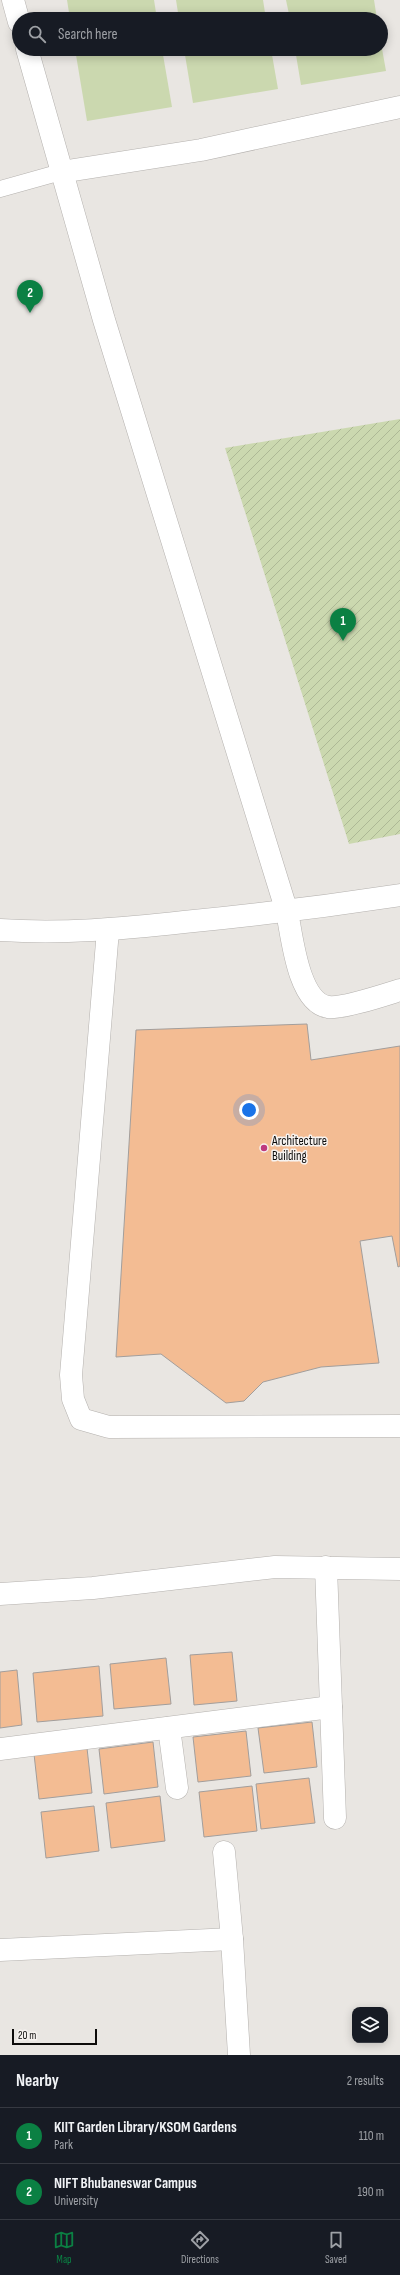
<!DOCTYPE html>
<html lang="en">
<head>
<meta charset="utf-8">
<style>
  :root { --surface:#171b24; --page:#242831; --text:#f1f3f6; --muted:#9ea1a6; --line:#363941; --accent:#0b8043 }
  body { margin:0; font-family:"Sofia Sans Condensed",sans-serif; background:var(--page); color:var(--text) }
  .controls { position:absolute; right:12px; bottom:12px; display:grid; overflow:hidden; border-radius:8px; box-shadow:0 2px 10px #0003 }
  .controls button { width:36px; height:36px; display:grid; place-items:center; padding:0; border:0; border-bottom:1px solid var(--line); background:var(--surface); color:var(--text); font:20px sans-serif }
  .scale { position:absolute; left:12px; bottom:10px; width:85px; box-sizing:border-box; padding-left:4px; border:2px solid #0d0c0b; border-top:0; font-size:11px; line-height:14px; white-space:nowrap; color:#0d0c0b; -webkit-text-stroke:3px #f7f3f0; paint-order:stroke }
  .you { position:absolute; left:249px; top:1110px; width:14px; height:14px; margin:-10px; border:3px solid #fff; border-radius:50%; background:#1a73e8; box-shadow:0 0 0 6px #1a73e833 }
  .badge { display:grid; place-items:center; width:26px; height:26px; border-radius:50%; background:var(--accent); color:#fff; font-size:13px; font-weight:700 }
  .pin { position:absolute; translate:-50% -33px; filter:drop-shadow(0 1px 2px #0008) }
  .pin::after { content:''; position:absolute; top:21px; width:14px; height:12px; background:inherit; clip-path:polygon(0 0,100% 0,50% 100%) }
  .list { margin:0; padding:0; list-style:none }
  h2 { display:flex; justify-content:space-between; align-items:center; height:52px; margin:0; padding:0 16px; font-size:17px }
  h2 small { font-size:13px; font-weight:400; color:var(--muted) }
  .list li { display:grid; grid-template-columns:26px 1fr auto; gap:12px; align-items:center; box-sizing:border-box; height:56px; padding:0 16px; border-top:1px solid var(--line) }
  .list b { display:block; font-size:15px; white-space:nowrap }
  .list p { margin:0; font-size:13px; white-space:nowrap; color:var(--muted) }
  .list em { font-size:13px; font-style:normal; color:var(--muted) }
  .icon { flex:none; width:22px; height:22px; fill:none; stroke:currentColor; stroke-width:2; stroke-linecap:round; stroke-linejoin:round }
  .map { position:relative; flex:none; width:400px; height:2055px; overflow:hidden }
  .search { position:absolute; background:var(--surface); box-shadow:0 2px 10px #0003; left:12px; right:12px; top:12px; height:44px; display:flex; align-items:center; gap:10px; box-sizing:border-box; padding:0 14px; border-radius:22px; color:var(--muted); font-size:15px }
  .sheet { height:164px; background:var(--surface) }
  nav { display:flex; justify-content:space-around; align-items:center; box-sizing:border-box; height:56px; border-top:1px solid var(--line); background:var(--surface); font-size:11px; color:var(--muted) }
  nav a { display:grid; justify-items:center; gap:2px }
  nav .on { color:var(--accent) }
  .map>svg:first-child { display:block }
  .grass { fill:#cbd8af }
  .garden { fill:url(#garden-furrows) }
  .building { fill:#f3bc93; stroke:#a29e9c }
  .lines { fill:none; stroke-linecap:round; stroke-linejoin:round }
  .lane-casing { stroke:#b4b1ae; stroke-width:17 }
  .street-casing { stroke:#b4b1ae; stroke-width:23 }
  .lane { stroke:#fff; stroke-width:16 }
  .street { stroke:#fff; stroke-width:22 }
  .poi-dot { fill:#be397e; stroke:#f7f3f0; stroke-width:1.5 }
  .labels { text-anchor:middle; dominant-baseline:central; stroke-width:3; stroke-linejoin:round; paint-order:stroke }
  .poi-label { font-size:13px; fill:#0d0c0b; stroke:#f7f3f0; text-anchor:start }
</style>
</head>
<body>
<div class="map">
<svg width="400" height="2055" viewBox="0 0 400 2055">
  <defs>
    <pattern id="garden-furrows" width="10" height="10" patternUnits="userSpaceOnUse"><rect width="10" height="10" fill="#cbd8af"/><path d="M-1 1l2-2M0 10L10 0M9 11l2-2" fill="none" stroke="#adb895"/></pattern>
  </defs>
  <rect width="100%" height="100%" fill="#e9e6e2"/>
  <!-- grass -->
  <g class="grass">
    <polygon points="67,0 154,0 157,19 70,19"/>
    <polygon points="176,0 263,0 266,19 179,19"/>
    <polygon points="286,0 374,0 377,19 290,19"/>
    <polygon points="381,43 386,71 301,85 295,49 381,49"/>
    <polygon points="75,49 162,49 172,107 87,121"/>
    <polygon points="184,49 271,49 278,89 193,103"/>
  </g>
  <!-- garden -->
  <polygon class="garden" points="400,419 400,834 349,844 225,448"/>
  <!-- building -->
  <g class="building">
    <polygon points="307,1024 311,1060 400,1046 400,1266 398,1267 392,1236 360,1241 379,1363 321,1367 263,1382 244,1401 226,1403 161,1354 116,1357 136,1030"/>
    <polygon points="232,1652 237,1701 194,1705 190,1655"/>
    <polygon points="166,1658 171,1704 114,1709 110,1664"/>
    <polygon points="99,1666 103,1716 37,1722 33,1673"/>
    <polygon points="17,1670 22,1725 0,1728 0,1672"/>
    <polygon points="312,1722 317,1767 264,1773 258,1728"/>
    <polygon points="246,1731 251,1776 198,1782 193,1737"/>
    <polygon points="153,1742 158,1787 104,1794 99,1749"/>
    <polygon points="87,1748 92,1793 39,1799 34,1754"/>
    <polygon points="309,1778 315,1823 261,1829 256,1784"/>
    <polygon points="252,1786 257,1831 204,1837 199,1792"/>
    <polygon points="160,1796 165,1841 111,1848 106,1803"/>
    <polygon points="94,1806 99,1851 46,1858 41,1812"/>
  </g>
  <g class="lines">
    <!-- lane casing -->
    <g class="lane-casing">
      <polyline id="lane" points="0,189 61,172"/>
    </g>
    <!-- street casing -->
    <g class="street-casing">
      <g id="street">
        <polyline points="13,0 19,22"/>
        <path d="M27,49L104,320L287,912C292,936 298,1002 328,1007C342,1009 384,995 400,990"/>
        <polyline points="61,172 201,150 400,107"/>
        <path d="M0,930C62,934 122,929 184,922C256,915 328,906 400,895"/>
        <polyline points="108,930 71,1375 73,1399 81,1419 109,1427 400,1426"/>
        <polyline points="326,1567 335,1818"/>
        <polyline points="0,1594 93,1588 275,1567 400,1569"/>
        <polyline points="169,1728 177,1788"/>
        <polyline points="0,1749 331,1707"/>
        <polyline points="224,1852 232,1939 239,2055"/>
        <polyline points="0,1950 232,1939"/>
      </g>
    </g>
    <!-- lane -->
    <use href="#lane" class="lane"/>
    <!-- street -->
    <use href="#street" class="street"/>
  </g>
  <!-- markers -->
  <circle class="poi-dot" cx="264" cy="1148" r="4"/>
  <g class="labels">
    <!-- poi labels -->
    <g class="poi-label">
      <text x="272" y="1141">Architecture<tspan x="272" dy="15">Building</tspan></text>
    </g>
  </g>
</svg>
<div class="controls">
<button><svg class="icon" aria-label="layers" viewBox="0 0 24 24"><path d="M12 4l9 5-9 5-9-5zM3 14l9 5 9-5"/></svg></button>
</div>
<div class="scale">20 m</div>
<div class="you"></div>
<div class="pin badge" style="left:343px;top:641px">1</div>
<div class="pin badge" style="left:30px;top:313px">2</div>
<div class="search"><svg class="icon" aria-label="search" viewBox="0 0 24 24"><circle cx="10" cy="10" r="6"/><path d="M15 15l6 6"/></svg>Search here</div>
</div>
<section class="sheet">
<h2>Nearby<small>2 results</small></h2>
<ul class="list">
<li><span class="badge">1</span><div><b>KIIT Garden Library/KSOM Gardens</b><p>Park</p></div><em>110 m</em></li>
<li><span class="badge">2</span><div><b>NIFT Bhubaneswar Campus</b><p>University</p></div><em>190 m</em></li>
</ul>
</section>
<nav>
<a class="on"><svg class="icon" aria-label="map" viewBox="0 0 24 24"><path d="M3 6l6-2 6 2 6-2v14l-6 2-6-2-6 2zM9 4v14M15 6v14"/></svg>Map</a>
<a><svg class="icon" aria-label="directions" viewBox="0 0 24 24"><path d="M12 3l9 9-9 9-9-9zM9 14v-3h6M13 9l2 2-2 2"/></svg>Directions</a>
<a><svg class="icon" aria-label="saved" viewBox="0 0 24 24"><path d="M7 4h10v16l-5-4-5 4z"/></svg>Saved</a>
</nav>
</body>
</html>
